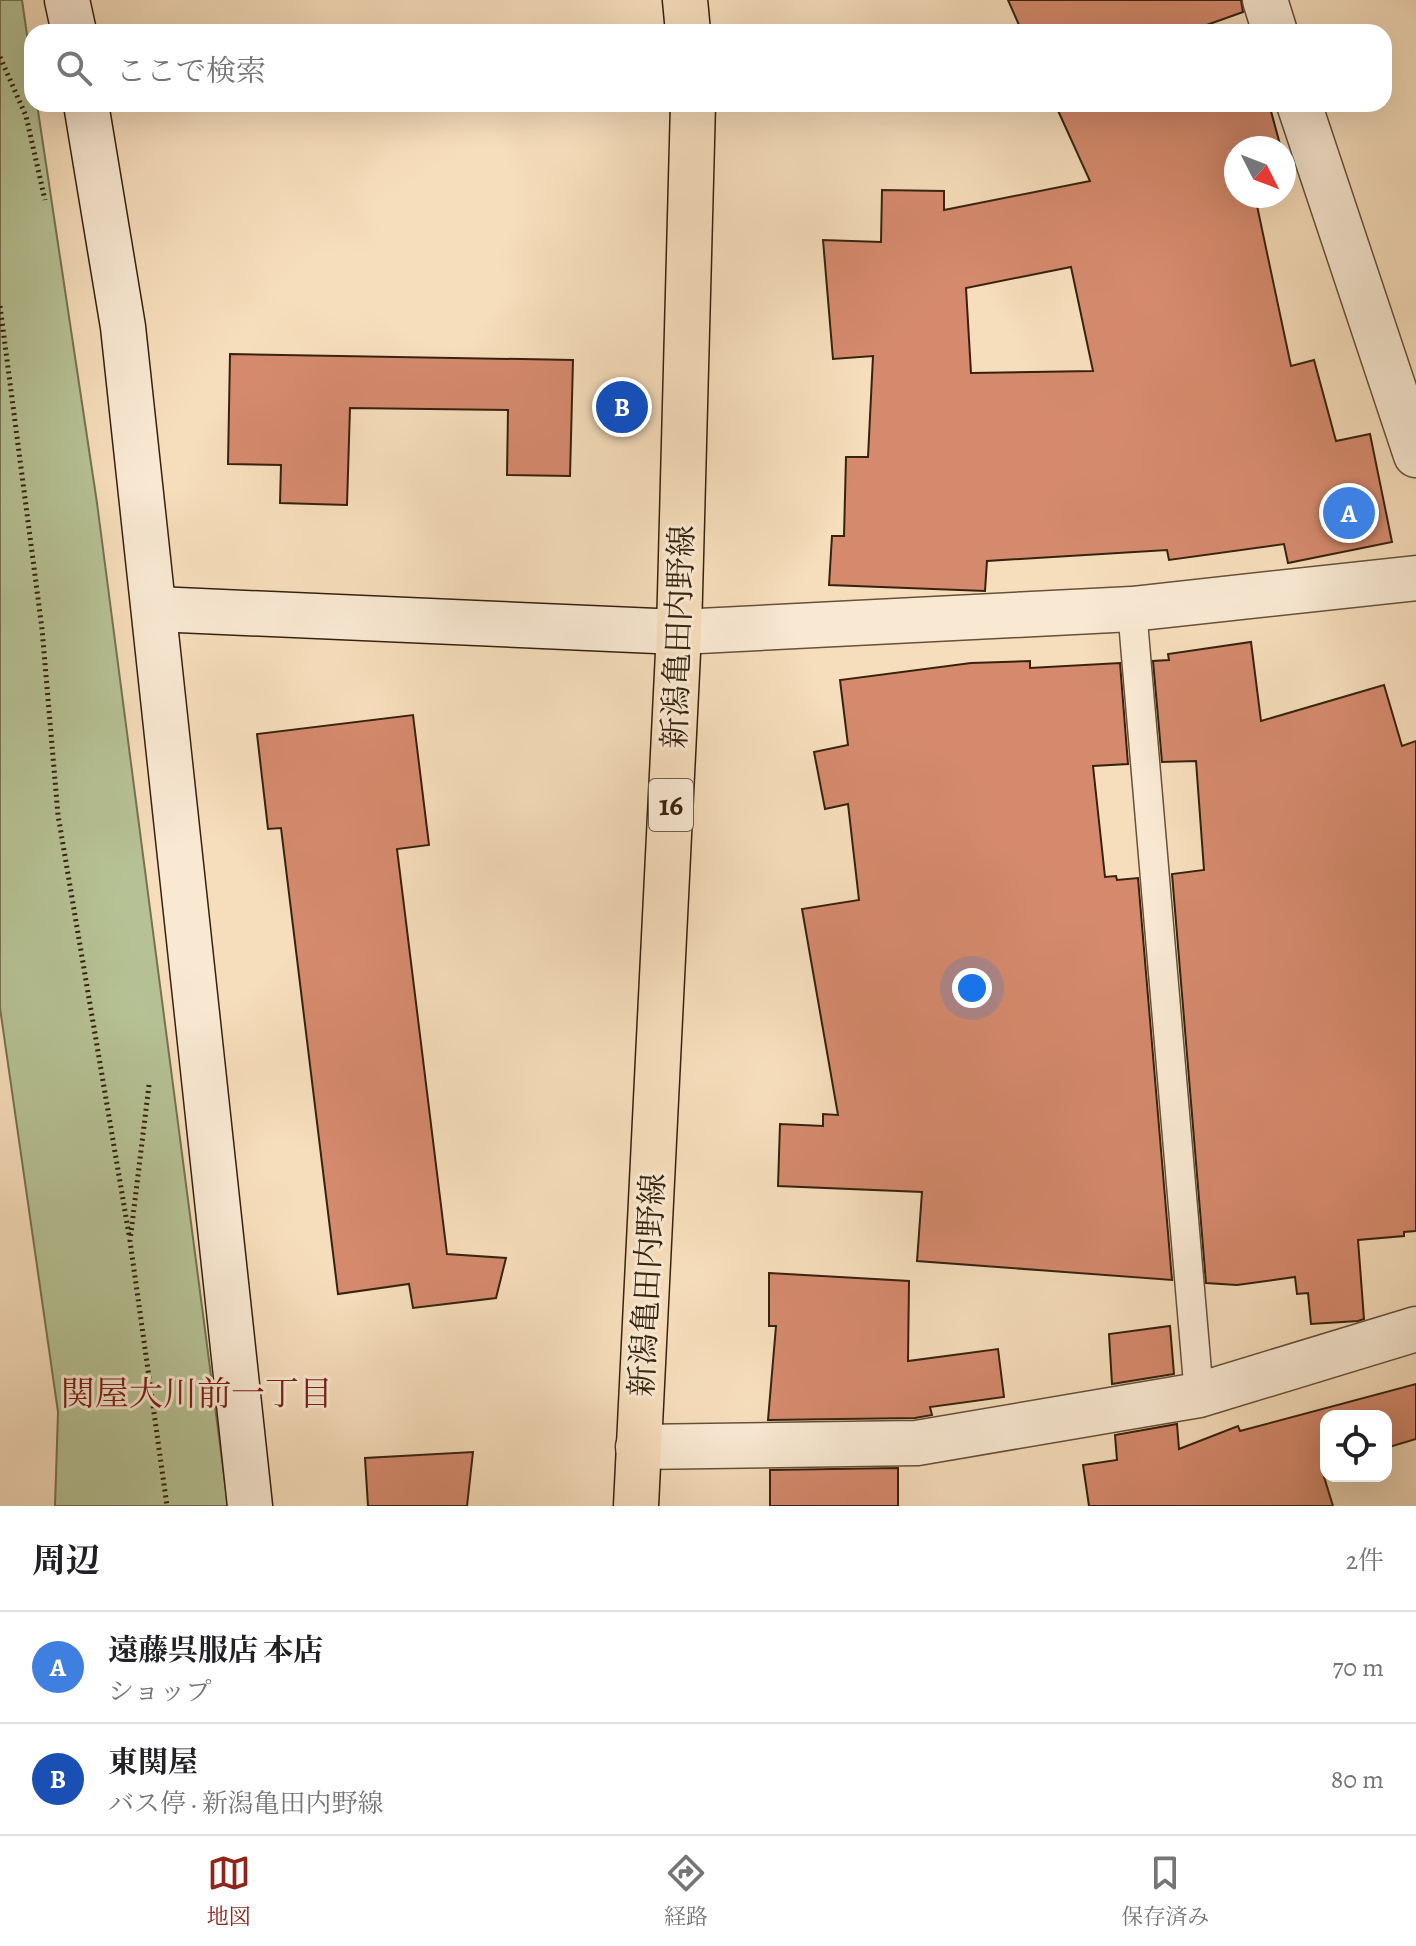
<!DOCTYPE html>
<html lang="ja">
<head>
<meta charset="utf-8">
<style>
  :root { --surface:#fff; --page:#f2f2f2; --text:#202124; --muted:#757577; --line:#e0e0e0; --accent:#8f2418 }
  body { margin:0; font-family:Alegreya,"Noto Serif JP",serif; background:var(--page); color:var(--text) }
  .controls { position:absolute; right:24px; bottom:24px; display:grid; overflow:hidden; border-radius:16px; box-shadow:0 8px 32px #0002 }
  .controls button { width:72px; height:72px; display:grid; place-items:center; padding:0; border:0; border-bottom:2px solid var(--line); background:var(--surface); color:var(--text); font:40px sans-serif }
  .compass { position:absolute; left:1224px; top:136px; width:72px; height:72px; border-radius:50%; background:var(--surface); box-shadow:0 8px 32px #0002; rotate:132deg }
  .you { position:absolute; left:972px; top:988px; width:28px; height:28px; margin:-20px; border:6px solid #fff; border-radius:50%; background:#1a73e8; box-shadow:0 0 0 12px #1a73e833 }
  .badge { display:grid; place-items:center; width:52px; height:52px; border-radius:50%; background:var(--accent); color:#fff; font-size:26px; font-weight:700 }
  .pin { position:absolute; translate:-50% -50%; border:4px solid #fff; box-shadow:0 2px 8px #0006 }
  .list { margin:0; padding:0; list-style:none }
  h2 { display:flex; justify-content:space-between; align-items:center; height:104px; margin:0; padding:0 32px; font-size:34px }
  h2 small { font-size:26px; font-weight:400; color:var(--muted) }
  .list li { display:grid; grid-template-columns:52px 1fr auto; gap:24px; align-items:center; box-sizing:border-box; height:112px; padding:0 32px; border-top:2px solid var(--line) }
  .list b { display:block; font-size:30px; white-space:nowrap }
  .list p { margin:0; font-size:26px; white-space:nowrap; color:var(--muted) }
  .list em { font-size:26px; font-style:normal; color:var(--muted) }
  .icon { flex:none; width:44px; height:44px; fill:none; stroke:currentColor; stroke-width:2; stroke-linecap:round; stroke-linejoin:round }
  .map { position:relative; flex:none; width:1416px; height:1506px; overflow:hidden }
  .search { position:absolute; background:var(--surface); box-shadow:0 8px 32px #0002; left:24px; right:24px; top:24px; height:88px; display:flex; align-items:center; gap:20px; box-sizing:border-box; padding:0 28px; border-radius:24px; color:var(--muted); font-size:30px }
  .sheet { height:328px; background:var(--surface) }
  nav { display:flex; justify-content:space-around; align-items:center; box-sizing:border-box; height:112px; border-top:2px solid var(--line); background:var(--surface); font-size:22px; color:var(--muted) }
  nav a { display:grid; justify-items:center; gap:4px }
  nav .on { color:var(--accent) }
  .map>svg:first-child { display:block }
  .green { fill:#b6c295; stroke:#767252; stroke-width:2 }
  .building { fill:#d58a6d; stroke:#36220e; stroke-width:2; fill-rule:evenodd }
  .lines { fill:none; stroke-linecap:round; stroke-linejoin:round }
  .lane-casing { stroke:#665139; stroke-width:31 }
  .street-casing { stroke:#665139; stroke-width:47 }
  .secondary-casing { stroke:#36220e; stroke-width:47 }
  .primary-casing { stroke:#36220e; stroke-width:47 }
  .path { stroke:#36220e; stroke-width:5; stroke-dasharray:2 4; stroke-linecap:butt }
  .lane { stroke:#f9e9d3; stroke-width:28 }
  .street { stroke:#f9e9d3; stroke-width:44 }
  .secondary { stroke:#f9e9d3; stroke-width:44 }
  .primary { stroke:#f6ddbb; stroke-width:44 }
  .labels { text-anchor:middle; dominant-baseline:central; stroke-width:6; stroke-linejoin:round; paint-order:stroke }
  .shield { fill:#f9e9d3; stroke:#705e49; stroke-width:2 }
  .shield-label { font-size:30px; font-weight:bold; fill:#36220e }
  .street-label { font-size:32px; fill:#36220e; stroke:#f9e9d3 }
  .neighbourhood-label { font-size:34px; fill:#7a1f14; stroke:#f9e9d3 }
</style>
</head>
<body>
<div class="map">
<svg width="1416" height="1506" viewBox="0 0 1416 1506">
  <rect width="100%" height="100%" fill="#f6ddbb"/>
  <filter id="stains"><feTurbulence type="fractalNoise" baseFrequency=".0025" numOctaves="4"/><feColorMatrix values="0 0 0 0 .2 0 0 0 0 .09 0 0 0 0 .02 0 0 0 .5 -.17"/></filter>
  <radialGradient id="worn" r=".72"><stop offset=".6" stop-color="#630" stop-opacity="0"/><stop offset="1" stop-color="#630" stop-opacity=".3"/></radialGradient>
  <!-- green -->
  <polygon class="green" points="0,0 22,0 32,69 32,104 37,104 97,503 228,1506 55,1506 58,1412 0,1008"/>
  <!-- building -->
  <g class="building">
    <polygon points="1008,0 1241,0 1243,12 1187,32 1022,32"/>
    <path d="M1055,104H1269L1281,148H1236V196H1274L1256,201L1291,366L1314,360L1336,441L1370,434L1392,542L1288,563L1284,544L1169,560L1167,550L987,561L985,591L829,585L832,536H844L846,457H868L873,356L833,359L823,240L881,242L882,190L944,191V210L1090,181ZM1071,267L1093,371L971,373L966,288Z"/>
    <polygon points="230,354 573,360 570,476 507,475 508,410 350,408 347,505 280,503 281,465 228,464"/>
    <polygon points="1251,642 1261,721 1384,685 1402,746 1416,741 1416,1231 1404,1232 1404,1236 1358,1240 1364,1319 1358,1321 1311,1324 1308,1293 1297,1294 1295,1277 1237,1285 1206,1283 1172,874 1204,870 1196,761 1162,762 1153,661 1169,660 1168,654"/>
    <polygon points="1030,661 1030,668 1120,663 1128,764 1093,766 1105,877 1116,876 1117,880 1138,878 1172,1280 917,1261 922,1192 778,1186 780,1124 823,1126 823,1114 838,1115 802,909 859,900 848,804 825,809 814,752 848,745 840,680 971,663"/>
    <polygon points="413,715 429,845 397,849 447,1254 506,1258 496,1298 413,1308 409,1284 338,1294 281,828 268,829 257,734"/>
    <polygon points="769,1273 909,1281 908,1361 998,1349 1004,1397 930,1407 932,1415 915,1418 768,1420 776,1326 769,1326"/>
    <polygon points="1170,1326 1174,1374 1112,1384 1109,1334"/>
    <polygon points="1416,1384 1416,1439 1386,1448 1386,1416 1326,1416 1326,1466 1321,1467 1333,1506 1089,1506 1083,1465 1117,1460 1115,1435 1177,1424 1179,1449 1238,1426 1240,1431"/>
    <polygon points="473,1452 467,1506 368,1506 365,1458"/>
    <polygon points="898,1468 898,1506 770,1506 770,1470"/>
  </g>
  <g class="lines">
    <!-- lane casing -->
    <g class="lane-casing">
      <polyline id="lane" points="1132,609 1199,1395"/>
    </g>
    <!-- street casing -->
    <g class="street-casing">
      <g id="street">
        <polyline points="1265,0 1275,32"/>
        <polyline points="1299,104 1416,455"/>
        <polyline points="679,632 1132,609 1416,578"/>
        <polyline points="638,1447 917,1443 1199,1395 1416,1329"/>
      </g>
    </g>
    <!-- secondary casing -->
    <g class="secondary-casing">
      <g id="secondary">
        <polyline points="67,0 74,32"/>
        <polyline points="86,104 123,327 250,1506"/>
        <polyline points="156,609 679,632"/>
      </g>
    </g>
    <!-- primary casing -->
    <g class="primary-casing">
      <g id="primary">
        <polyline points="685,0 688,32"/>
        <polyline points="636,1506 679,632 693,104"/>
      </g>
    </g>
    <!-- path -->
    <g class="path">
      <polyline points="0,57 26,116 45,200"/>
      <polyline points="0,306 42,629 58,815 129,1235"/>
      <polyline points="149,1085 130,1241 167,1506"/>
    </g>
    <!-- lane -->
    <use href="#lane" class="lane"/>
    <!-- street -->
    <use href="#street" class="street"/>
    <!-- secondary -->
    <use href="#secondary" class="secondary"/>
    <!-- primary -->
    <use href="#primary" class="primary"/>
  </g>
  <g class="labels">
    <!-- shield labels -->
    <rect class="shield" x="649" y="779" width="44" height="52" rx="6"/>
    <g class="shield-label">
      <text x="671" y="805">16</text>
    </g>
    <!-- street labels -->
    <g class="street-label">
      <text transform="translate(678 637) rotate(-88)">新潟亀田内野線</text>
      <text transform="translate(647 1285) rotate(-87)">新潟亀田内野線</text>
    </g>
    <!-- neighbourhood labels -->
    <g class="neighbourhood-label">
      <text x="197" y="1393">関屋大川前一丁目</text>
    </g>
  </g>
  <rect width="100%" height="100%" filter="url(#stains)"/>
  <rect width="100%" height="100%" fill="url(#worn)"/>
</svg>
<div class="controls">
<button><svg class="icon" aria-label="locate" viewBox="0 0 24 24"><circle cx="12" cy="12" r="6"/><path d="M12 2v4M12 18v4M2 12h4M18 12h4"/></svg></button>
</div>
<svg class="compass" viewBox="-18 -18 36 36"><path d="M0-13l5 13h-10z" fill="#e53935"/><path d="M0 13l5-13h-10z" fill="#757577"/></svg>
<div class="you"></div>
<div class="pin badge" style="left:1349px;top:513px;background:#3f7fe0">A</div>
<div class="pin badge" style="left:622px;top:407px;background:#1a4fb4">B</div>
<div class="search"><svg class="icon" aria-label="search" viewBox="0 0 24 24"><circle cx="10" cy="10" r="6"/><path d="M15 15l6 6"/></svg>ここで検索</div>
</div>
<section class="sheet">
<h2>周辺<small>2件</small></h2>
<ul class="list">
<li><span class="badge" style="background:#3f7fe0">A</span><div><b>遠藤呉服店 本店</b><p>ショップ</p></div><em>70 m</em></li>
<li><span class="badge" style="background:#1a4fb4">B</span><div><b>東関屋</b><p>バス停 · 新潟亀田内野線</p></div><em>80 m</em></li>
</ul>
</section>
<nav>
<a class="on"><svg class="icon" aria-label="map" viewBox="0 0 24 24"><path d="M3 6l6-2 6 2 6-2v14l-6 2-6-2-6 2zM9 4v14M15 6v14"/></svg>地図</a>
<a><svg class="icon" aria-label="directions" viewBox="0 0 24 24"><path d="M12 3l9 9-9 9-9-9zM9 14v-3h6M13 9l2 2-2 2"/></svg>経路</a>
<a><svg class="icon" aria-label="saved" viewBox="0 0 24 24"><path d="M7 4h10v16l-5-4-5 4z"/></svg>保存済み</a>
</nav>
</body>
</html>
